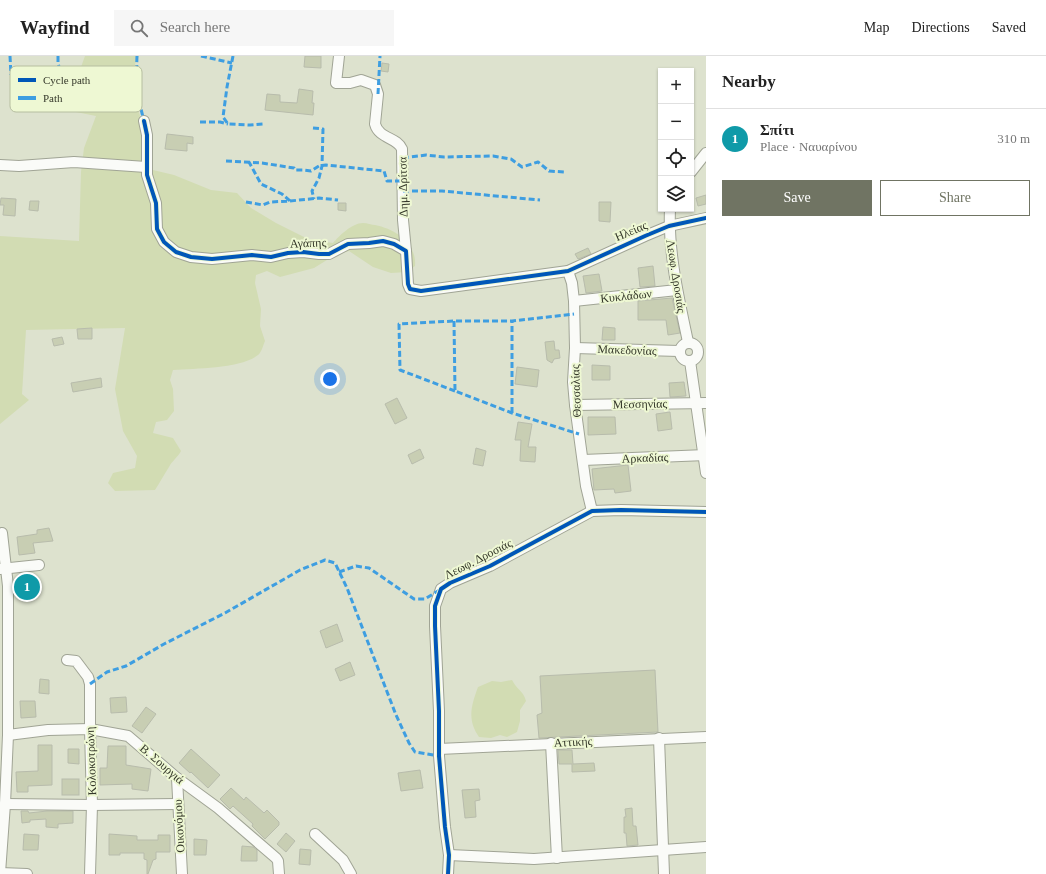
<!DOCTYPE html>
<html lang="en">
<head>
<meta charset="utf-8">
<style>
  :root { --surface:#fff; --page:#f6f6f6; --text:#222; --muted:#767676; --line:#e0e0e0; --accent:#707463 }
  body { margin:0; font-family:"Times New Roman",serif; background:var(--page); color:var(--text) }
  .controls { position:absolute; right:12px; top:12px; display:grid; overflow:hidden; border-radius:0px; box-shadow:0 1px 3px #0004 }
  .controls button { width:36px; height:36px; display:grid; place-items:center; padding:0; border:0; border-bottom:1px solid var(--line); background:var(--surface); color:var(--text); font:20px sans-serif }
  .you { position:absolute; left:330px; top:323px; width:14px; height:14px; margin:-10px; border:3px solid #fff; border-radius:50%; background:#1a73e8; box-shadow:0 0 0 6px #1a73e833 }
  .badge { display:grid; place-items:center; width:26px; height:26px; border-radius:50%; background:var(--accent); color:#fff; font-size:13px; font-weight:700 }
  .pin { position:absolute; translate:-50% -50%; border:2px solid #fff; box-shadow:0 1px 4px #0006 }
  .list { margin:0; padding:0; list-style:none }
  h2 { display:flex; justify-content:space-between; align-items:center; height:52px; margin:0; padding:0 16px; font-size:17px }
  h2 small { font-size:13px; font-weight:400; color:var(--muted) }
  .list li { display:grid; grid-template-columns:26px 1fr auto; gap:12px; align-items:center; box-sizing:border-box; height:60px; padding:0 16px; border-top:1px solid var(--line) }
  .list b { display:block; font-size:15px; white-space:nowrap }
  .list p { margin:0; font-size:13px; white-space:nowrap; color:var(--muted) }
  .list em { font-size:13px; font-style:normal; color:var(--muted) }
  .actions { display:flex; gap:8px; padding:12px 16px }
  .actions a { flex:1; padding:9px 0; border:1px solid var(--accent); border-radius:0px; text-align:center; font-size:14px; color:var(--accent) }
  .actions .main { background:var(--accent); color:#fff }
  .icon { flex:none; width:22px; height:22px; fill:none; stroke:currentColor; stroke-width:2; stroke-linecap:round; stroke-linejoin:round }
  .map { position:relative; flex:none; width:706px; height:818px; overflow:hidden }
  header { display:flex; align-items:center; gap:24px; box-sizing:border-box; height:56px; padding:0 20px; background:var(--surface); border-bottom:1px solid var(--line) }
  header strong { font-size:19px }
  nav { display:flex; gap:22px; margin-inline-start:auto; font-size:14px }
  .search { width:280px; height:36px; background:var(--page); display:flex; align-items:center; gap:10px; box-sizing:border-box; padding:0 14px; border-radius:0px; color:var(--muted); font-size:15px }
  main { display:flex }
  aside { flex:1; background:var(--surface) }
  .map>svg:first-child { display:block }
  .green { fill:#d2dcb3 }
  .building { fill:#c8ceb3; stroke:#b8bcac }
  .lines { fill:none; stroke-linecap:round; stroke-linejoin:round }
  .minor-casing { stroke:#a0a495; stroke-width:12 }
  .minor { stroke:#fafbf8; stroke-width:10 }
  .quiet { stroke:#3e9ee1; stroke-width:3; stroke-dasharray:6 3; stroke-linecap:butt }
  .cycleway-casing { stroke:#eef8d3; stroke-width:6 }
  .cycleway { stroke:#0057b8; stroke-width:4 }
  .labels { text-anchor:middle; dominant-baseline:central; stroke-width:4; stroke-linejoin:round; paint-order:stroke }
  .street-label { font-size:12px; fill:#35382a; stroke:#eef8d3 }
  .key { fill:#eef8d3; stroke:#b6bea0; stroke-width:1 }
  .key-label { font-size:11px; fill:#35382a }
</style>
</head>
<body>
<header>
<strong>Wayfind</strong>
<div class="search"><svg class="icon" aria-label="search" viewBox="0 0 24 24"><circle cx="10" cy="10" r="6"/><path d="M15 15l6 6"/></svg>Search here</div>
<nav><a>Map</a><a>Directions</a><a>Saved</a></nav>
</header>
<main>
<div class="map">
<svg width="706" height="818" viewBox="0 0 706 818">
  <rect width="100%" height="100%" fill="#dde2ce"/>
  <!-- green -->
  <g class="green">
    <path d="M85,0H139L135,8L137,49L145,78L144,105L153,114L174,119L211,134L237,137L251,152L276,167L310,184L333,187C339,180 352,167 363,167C367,167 372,169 375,169C395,173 417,187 415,210L407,216L391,217L373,211L349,195L335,199L314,212L280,221L267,215L256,219L255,227L261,253L260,270L265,285C263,289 262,296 258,299C240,313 197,312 173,314L170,324L173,333L174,355L167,364L156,366L153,377L173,382L181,395C178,401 172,405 169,411C164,419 160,426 155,434L115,435L108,427L113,417L135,412L137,400L123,375L115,333L125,272L26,274L22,338L29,344L0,368V180L79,185L81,116L84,92L96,60L71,55L72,29L81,11Z"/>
    <path d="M512,624C517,634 523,634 526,645L520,654V665L517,676L507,681L500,679L491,682L479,681C467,664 471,650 478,631L492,625L501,626Z"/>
  </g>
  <!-- building -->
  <g class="building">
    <polygon points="305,0 321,0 321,12 304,11"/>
    <polygon points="382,7 389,8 388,16 381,15"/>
    <polygon points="299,33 313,35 312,47 314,47 313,59 265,54 267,38 280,39 280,46 297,47"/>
    <polygon points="167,78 193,81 193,88 187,87 187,95 165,93"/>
    <polygon points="706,139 706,148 698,150 696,142"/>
    <polygon points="1,142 16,143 15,160 3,159 4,149 0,149"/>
    <polygon points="30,145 39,145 38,155 29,154"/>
    <polygon points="599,146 611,146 610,166 599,165"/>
    <polygon points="338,147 346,147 346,155 338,154"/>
    <polygon points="588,192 591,198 578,203 575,198"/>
    <polygon points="653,210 655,230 640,231 638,212"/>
    <polygon points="599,218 602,235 586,237 583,220"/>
    <polygon points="672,242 680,277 668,279 666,264 638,264 638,245"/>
    <polygon points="603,271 615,272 615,284 602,284"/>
    <polygon points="92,272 92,283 78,283 77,273"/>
    <polygon points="62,281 64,288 54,290 52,283"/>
    <polygon points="554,285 555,294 559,294 560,302 554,303 552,307 547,304 545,286"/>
    <polygon points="592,309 610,310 610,324 592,324"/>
    <polygon points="517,311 539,314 537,331 515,328"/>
    <polygon points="101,322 102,331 73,336 71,327"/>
    <polygon points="684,326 686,340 670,341 669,327"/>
    <polygon points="397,342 407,362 395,368 385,348"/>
    <polygon points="670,356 672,373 658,375 656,358"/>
    <polygon points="588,361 615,361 616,378 588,379"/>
    <polygon points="518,366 532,368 528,391 536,391 535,406 520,405 521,384 515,384"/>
    <polygon points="476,392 486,395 483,410 473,408"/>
    <polygon points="420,393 424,402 412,408 408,399"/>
    <polygon points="628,409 631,435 615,437 614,433 594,434 592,413"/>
    <polygon points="49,472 53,485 33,487 35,497 19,499 17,481 37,478 37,474"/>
    <polygon points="19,520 36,526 36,538 17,533"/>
    <polygon points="337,568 343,585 326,592 320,575"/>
    <polygon points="350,606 355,619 340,625 335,613"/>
    <polygon points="655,614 658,676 539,682 537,659 542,657 540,620"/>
    <polygon points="40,623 49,624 49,638 39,637"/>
    <polygon points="126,641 127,656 111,657 110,642"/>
    <polygon points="20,645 35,645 36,661 21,662"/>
    <polygon points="146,651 156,658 142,677 132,670"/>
    <polygon points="38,689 52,689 52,729 28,730 28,736 17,736 16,716 38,715"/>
    <polygon points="108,690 126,690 126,709 151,713 148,735 132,733 132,728 100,729 100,712 107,712"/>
    <polygon points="68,693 79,693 79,708 68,707"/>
    <polygon points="191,693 220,719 208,732 191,716 190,717 179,707"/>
    <polygon points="558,694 572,694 573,708 594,707 595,715 572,716 572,708 559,708"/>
    <polygon points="420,714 423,732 401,735 398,717"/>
    <rect x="62" y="723" width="17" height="16"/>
    <polygon points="231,732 244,744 246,741 264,757 267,754 279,766 279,769 265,783 252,770 253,768 233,750 230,753 220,743"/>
    <polygon points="479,733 480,744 475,745 476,761 465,762 462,734"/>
    <polygon points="632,752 633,770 636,770 638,789 627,790 626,777 624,777 624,761 626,761 625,753"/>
    <polygon points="21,755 28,755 29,757 47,755 73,755 73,767 58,768 58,772 46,771 46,763 30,764 30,766 22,767"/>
    <polygon points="286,777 295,785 286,796 277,788"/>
    <polygon points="24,778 39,779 38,794 23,794"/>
    <polygon points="109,778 137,780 137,784 158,784 158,779 170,779 170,796 156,796 156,803 153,804 148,818 147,818 147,804 144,803 144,797 120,797 120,799 109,799"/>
    <polygon points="194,783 207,784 206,799 194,799"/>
    <polygon points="242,790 253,791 257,794 257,805 241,805"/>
    <polygon points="300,793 311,794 310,809 299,808"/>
  </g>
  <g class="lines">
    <!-- minor casing -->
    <g class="minor-casing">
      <g id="minor">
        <path d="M339,0L336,27H350L361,24L375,29L378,38L375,68C379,83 397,81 402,93L403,164L406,195"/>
        <polyline points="144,65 147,79 147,119 156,147 157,173 164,186 176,196 191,201 212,203 252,199 271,201 288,197 303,196 319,198 329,198 348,188 369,187 383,185 394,188 406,195 408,228 410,233 421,235 568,215 645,180 669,170 706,162"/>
        <polyline points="0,109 19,110 74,106 146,111"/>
        <polyline points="691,116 706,97"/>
        <path d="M670,153C668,197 679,243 688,286"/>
        <polyline points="568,215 572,227 574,245 575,292 573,326 575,349 586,430 592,455"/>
        <polyline points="574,245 677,234"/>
        <circle cx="689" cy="296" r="9"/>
        <polyline points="575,292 679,295"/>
        <polyline points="690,305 706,417"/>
        <polyline points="575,349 706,347"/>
        <polyline points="583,404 706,399"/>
        <polyline points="0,513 39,509"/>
        <polyline points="67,604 76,605 88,621 90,628 90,673 92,749 90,818"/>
        <polyline points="8,679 48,674 90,673 128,680 177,722 218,752 276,802 278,805 279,818"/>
        <polyline points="659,682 664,818"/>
        <polyline points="551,687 557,802"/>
        <polyline points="439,693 706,681"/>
        <polyline points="177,722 182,818"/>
        <polyline points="5,748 92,749 177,748"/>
        <polyline points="315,778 343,804 351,818"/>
        <polyline points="449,799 534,803 706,791"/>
        <polyline points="0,817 5,748 8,679 8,530 2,477"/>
        <polyline points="0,817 27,818"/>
        <polyline points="448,818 449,799 445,771 439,700 439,655 435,570 435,550 441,533 450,527 490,510 592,455 621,454 706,456"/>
      </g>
    </g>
    <!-- minor -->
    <use href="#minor" class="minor"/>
    <!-- quiet -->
    <g class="quiet">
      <polyline points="10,0 11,19"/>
      <path d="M137,0C136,23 138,43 144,65"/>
      <polyline points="201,0 232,7"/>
      <polyline points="233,0 227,31 223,61 228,68 250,69 263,68"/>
      <polyline points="34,26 56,24 62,22 58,7 58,0"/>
      <polyline points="378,38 380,0"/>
      <polyline points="200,66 220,66 228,68"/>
      <polyline points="313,72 323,73 322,110 319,122 312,135 314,143"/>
      <polyline points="403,102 426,99 444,101 493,100 511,103 522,111 538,106 549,115 564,116"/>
      <polyline points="226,105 262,107 294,112 295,114 303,114 311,115 319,110 326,109 384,115 387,125 403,125"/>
      <polyline points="403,135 442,135 540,144"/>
      <polyline points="290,145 319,142 338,144"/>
      <polyline points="246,146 263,149 270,146 290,145 282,138 261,128 249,106"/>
      <polyline points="454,265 455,335 512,357 579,378"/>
      <polyline points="455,335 400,314 399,268 454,265 512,265 574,258"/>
      <polyline points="512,357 512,265"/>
      <polyline points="339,516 356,510 369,512 414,543 425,543 441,533"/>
      <polyline points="90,628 107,616 126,610 164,588 225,557 300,514 325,504 335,507 347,532 396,659 409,687 415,696 439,700"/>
    </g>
    <!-- cycleway casing -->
    <g class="cycleway-casing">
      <g id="cycleway">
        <polyline points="144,65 147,79 147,119 156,147 157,173 164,186 176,196 191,201 212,203 252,199 271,201 288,197 303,196 319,198 329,198 348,188 369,187 383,185 394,188 406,195 408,228 410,233 421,235 568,215 645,180 669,170 706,162"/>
        <polyline points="448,818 449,799 445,771 439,700 439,655 435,570 435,550 441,533 450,527 490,510 592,455 621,454 706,456"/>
      </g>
    </g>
    <!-- cycleway -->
    <use href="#cycleway" class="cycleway"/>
  </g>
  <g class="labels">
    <!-- street labels -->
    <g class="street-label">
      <text transform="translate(403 131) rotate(-91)">Δημ. Δρίτσα</text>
      <text transform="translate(631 175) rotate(-23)">Ηλείας</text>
      <text transform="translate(308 187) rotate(-2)">Αγάπης</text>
      <text transform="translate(676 220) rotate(81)">Λεωφ. Δροσιάς</text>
      <text transform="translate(626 240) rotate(-6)">Κυκλάδων</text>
      <text transform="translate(627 294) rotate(2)">Μακεδονίας</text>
      <text transform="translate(576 335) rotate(-92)">Θεσσαλίας</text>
      <text transform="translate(640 348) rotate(-1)">Μεσσηνίας</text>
      <text transform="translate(645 402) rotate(-2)">Αρκαδίας</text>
      <text transform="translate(478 503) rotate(-27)">Λεωφ. Δροσιάς</text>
      <text transform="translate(573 686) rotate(-3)">Αττικής</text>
      <text transform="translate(91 705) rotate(-92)">Κολοκοτρώνη</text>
      <text transform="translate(162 708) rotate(41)">Β. Σουργιά</text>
      <text transform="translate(179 770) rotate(-93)">Οικονόμου</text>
    </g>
  </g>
  <!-- legend -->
  <rect x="10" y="10" width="132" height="46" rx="6" class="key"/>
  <rect x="18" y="22" width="18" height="4" fill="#0057b8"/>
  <rect x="18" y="40" width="18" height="4" fill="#3e9ee1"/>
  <g class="key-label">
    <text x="43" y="28">Cycle path</text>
    <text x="43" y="46">Path</text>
  </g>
</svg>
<div class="controls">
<button>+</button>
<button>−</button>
<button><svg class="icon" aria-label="locate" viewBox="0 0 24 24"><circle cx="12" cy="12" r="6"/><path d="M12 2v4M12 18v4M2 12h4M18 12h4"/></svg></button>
<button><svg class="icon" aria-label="layers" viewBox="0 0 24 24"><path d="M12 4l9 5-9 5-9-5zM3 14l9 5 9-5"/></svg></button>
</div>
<div class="you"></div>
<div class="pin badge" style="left:27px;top:531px;background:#0f9aa8">1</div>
</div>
<aside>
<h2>Nearby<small></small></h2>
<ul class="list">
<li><span class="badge" style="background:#0f9aa8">1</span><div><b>Σπίτι</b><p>Place · Ναυαρίνου</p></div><em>310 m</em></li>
</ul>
<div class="actions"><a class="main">Save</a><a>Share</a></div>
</aside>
</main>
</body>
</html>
